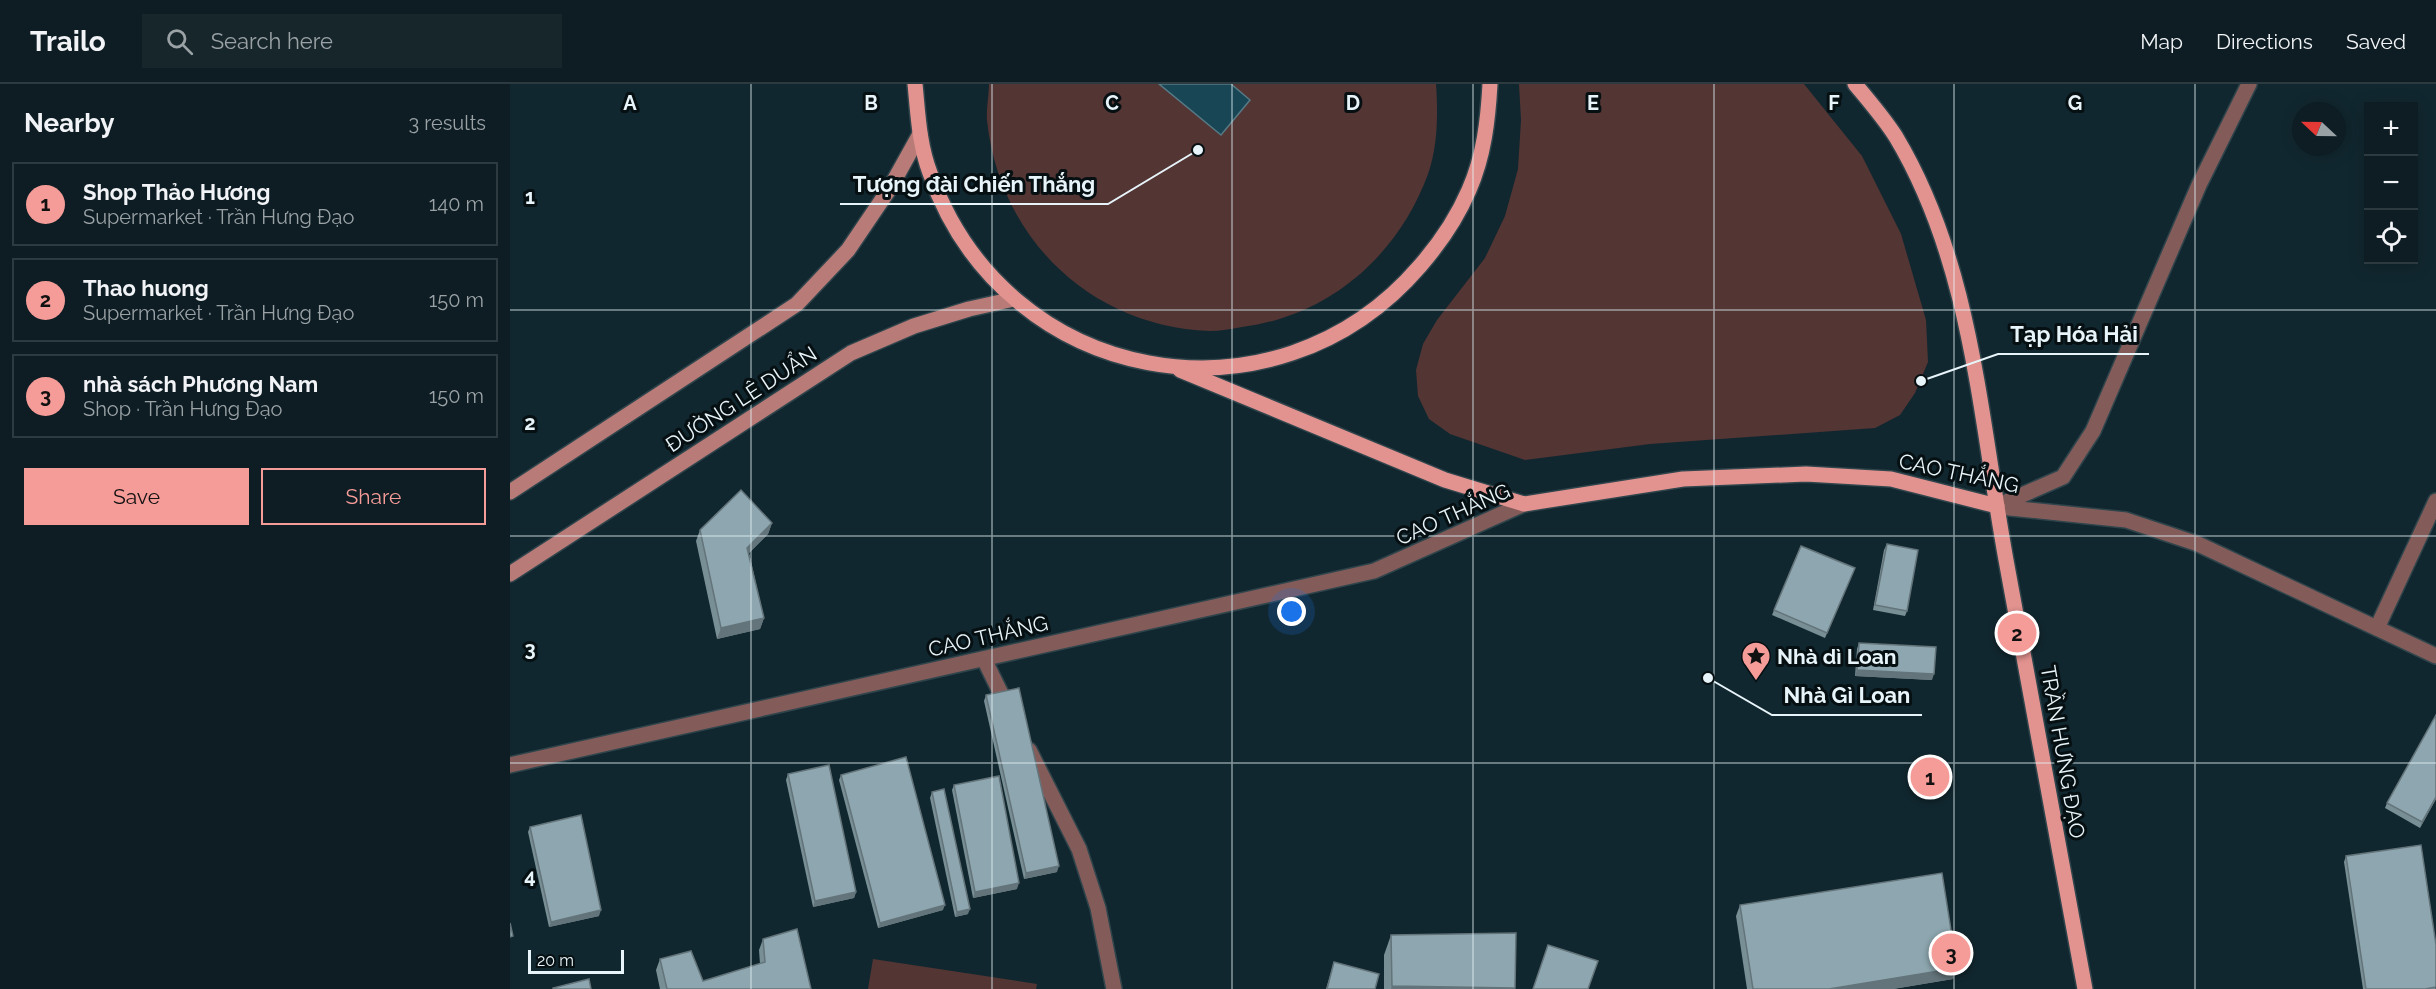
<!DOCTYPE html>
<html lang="en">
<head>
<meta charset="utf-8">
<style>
  :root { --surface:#0d1d23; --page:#16262b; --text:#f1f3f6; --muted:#9aa2a6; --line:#2d3b41; --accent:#f59b98 }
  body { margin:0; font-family:Raleway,sans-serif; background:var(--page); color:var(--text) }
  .controls { position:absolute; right:18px; top:18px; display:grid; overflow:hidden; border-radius:0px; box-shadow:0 3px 15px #0003 }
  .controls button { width:54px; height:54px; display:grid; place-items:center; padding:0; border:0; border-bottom:2px solid var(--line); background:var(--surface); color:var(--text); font:30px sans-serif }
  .compass { position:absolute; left:1782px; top:18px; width:54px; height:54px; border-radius:50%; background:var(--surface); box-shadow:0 3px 15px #0003; rotate:292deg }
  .scale { position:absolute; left:18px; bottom:15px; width:96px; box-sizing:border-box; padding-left:6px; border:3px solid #e7f4f9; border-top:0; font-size:16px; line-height:21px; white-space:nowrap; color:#e7f4f9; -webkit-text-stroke:4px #060f12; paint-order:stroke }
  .you { position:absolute; left:782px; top:528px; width:21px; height:21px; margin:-15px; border:4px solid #fff; border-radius:50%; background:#1a73e8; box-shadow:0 0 0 9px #1a73e833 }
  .badge { display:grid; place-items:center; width:39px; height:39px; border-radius:50%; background:var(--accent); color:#111; font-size:20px; font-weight:700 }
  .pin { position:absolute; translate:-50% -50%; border:3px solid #fff; box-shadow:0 2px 6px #0006 }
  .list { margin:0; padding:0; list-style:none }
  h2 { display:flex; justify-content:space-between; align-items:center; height:78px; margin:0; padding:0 24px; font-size:26px }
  h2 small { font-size:20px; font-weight:400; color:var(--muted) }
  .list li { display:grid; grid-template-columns:39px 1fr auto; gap:18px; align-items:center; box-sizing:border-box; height:84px; margin:0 12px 12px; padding:0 12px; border:2px solid var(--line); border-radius:0px }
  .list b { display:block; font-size:22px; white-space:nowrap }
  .list p { margin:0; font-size:20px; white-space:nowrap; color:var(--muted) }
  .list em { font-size:20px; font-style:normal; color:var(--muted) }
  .actions { display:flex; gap:12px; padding:18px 24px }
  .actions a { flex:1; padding:14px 0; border:2px solid var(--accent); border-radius:0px; text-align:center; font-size:21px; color:var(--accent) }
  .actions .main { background:var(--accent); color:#111 }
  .icon { flex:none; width:33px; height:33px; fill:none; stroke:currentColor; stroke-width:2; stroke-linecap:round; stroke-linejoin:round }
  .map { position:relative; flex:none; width:1926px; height:905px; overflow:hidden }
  header { display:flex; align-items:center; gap:36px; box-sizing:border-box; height:84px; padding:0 30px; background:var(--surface); border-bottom:2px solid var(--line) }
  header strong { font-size:28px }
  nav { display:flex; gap:33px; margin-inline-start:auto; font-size:21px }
  .search { width:420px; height:54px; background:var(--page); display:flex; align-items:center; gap:15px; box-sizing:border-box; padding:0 21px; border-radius:0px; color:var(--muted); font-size:22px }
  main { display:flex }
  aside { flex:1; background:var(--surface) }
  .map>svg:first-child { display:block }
  .green { fill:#533534 }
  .water { fill:#184654; stroke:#567a86; stroke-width:1.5 }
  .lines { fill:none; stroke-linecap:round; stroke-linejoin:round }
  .minor-casing { stroke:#2f444b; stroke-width:18 }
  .secondary-casing { stroke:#2f444b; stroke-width:18 }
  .primary-casing { stroke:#2f444b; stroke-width:18 }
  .minor { stroke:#835c5a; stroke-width:15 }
  .secondary { stroke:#b87b78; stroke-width:15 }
  .primary { stroke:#e2928f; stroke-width:15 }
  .wall { fill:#798f96 }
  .shaded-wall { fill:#63747a }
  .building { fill:#8da6af; stroke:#63747a; stroke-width:1.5 }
  .grid { fill:none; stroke:#e7f4f9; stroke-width:1.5; stroke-opacity:0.55 }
  .labels { text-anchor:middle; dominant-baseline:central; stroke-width:6; stroke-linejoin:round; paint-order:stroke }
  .street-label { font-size:21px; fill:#e7f4f9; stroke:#060f12 }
  .poi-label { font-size:21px; font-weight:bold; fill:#e7f4f9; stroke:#060f12; text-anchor:start }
  .grid-label { font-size:20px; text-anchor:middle; font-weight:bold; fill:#e7f4f9; stroke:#060f12; stroke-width:6; stroke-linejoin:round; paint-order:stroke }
  .leader { fill:none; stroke:#e7f4f9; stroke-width:2 }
  .callout-dot { fill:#e7f4f9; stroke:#060f12; stroke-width:2 }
  .callout-label { font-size:22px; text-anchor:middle; font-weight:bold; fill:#e7f4f9; stroke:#060f12; stroke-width:6; stroke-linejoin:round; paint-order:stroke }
</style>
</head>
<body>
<header>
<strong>Trailo</strong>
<div class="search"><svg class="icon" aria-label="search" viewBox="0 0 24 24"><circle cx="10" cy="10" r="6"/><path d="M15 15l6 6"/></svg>Search here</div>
<nav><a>Map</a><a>Directions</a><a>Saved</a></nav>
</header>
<main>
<aside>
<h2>Nearby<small>3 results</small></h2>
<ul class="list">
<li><span class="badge">1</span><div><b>Shop Thảo Hương</b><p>Supermarket · Trần Hưng Đạo</p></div><em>140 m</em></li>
<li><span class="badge">2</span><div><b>Thao huong</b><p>Supermarket · Trần Hưng Đạo</p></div><em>150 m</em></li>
<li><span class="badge">3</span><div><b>nhà sách Phương Nam</b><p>Shop · Trần Hưng Đạo</p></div><em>150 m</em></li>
</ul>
<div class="actions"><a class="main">Save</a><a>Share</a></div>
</aside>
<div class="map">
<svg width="1926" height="905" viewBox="0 0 1926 905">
  <rect width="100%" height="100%" fill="#11272f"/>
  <!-- green -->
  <g class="green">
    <path d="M479,0H926C928,29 928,62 918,90C888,172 819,232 732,243C721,245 710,247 700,247C581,243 489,154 477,36C476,25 479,12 479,0Z"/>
    <polygon points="1009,0 1294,0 1352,72 1391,150 1416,236 1418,278 1405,309 1390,331 1365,344 1140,360 1015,376 940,350 919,335 908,312 906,286 913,260 927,236 975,174 995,132 1008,85 1011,36"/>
    <polygon points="363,875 527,900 526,905 358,905"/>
  </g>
  <!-- water -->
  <polygon class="water" points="649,0 721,0 740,16 711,51"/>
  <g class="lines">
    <!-- minor casing -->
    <g class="minor-casing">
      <g id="minor">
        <polyline points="1487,422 1553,393 1583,347 1689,101 1739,0"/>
        <polyline points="1490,423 1616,436 1688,460 1926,572"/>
        <polyline points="1867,544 1926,417"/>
        <polyline points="474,575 499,626"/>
        <polyline points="519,666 569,765 588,824 604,905"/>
        <polyline points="0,681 864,487 1014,420"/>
      </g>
    </g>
    <!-- secondary casing -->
    <g class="secondary-casing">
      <g id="secondary">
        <polyline points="0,408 287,220 338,166 380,104 410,50"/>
        <polyline points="0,490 341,269 404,242 459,225 504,215"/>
      </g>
    </g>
    <!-- primary casing -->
    <g class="primary-casing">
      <g id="primary">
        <path d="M405,0C408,30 409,60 420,89C494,301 764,352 910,182C930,159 947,134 959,106C974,72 978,36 980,0"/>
        <path d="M1345,0C1359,17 1374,34 1386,53C1462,180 1470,334 1496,476C1522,619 1549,762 1575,905"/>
        <polyline points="670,286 935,396 1014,420 1173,395 1296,390 1381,395 1487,422"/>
      </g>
    </g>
    <!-- minor -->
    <use href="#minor" class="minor"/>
    <!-- secondary -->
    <use href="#secondary" class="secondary"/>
    <!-- primary -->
    <use href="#primary" class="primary"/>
  </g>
  <!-- wall -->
  <g class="wall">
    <polygon points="262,439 258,450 239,469 254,534 250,545 207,555 186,457 190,446"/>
    <polygon points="1377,460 1397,527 1395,532 1363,526 1374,466"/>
    <polygon points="1291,462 1345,484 1315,554 1262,531"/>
    <polygon points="1349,559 1422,596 1345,592 1347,565"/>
    <polygon points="476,611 547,788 514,795 474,617"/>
    <polygon points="278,690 346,808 344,814 303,823 276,696"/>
    <polygon points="331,691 433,826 368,844 329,696"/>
    <polygon points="444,701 507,805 463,814 442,706"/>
    <polygon points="422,708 458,830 445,833 420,714"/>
    <polygon points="1926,715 1910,744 1875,724 1877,719"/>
    <polygon points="20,743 89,832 39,843 18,748"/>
    <polygon points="1836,772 1926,905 1853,905 1834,778"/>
    <polygon points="1230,821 1447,884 1443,895 1383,905 1237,905 1226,832"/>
    <polygon points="881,851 1005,904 1005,905 874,905 874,871"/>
    <polygon points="253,855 301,905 150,905 146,886 150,875 193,897 250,880 249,866"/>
    <polygon points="824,878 865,905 816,905"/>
  </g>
  <!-- shaded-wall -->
  <g class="shaded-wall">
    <polygon points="262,439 258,450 233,475 237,464"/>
    <polygon points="254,534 250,545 207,555 211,544"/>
    <polygon points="1347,586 1424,590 1422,596 1345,592"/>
    <polygon points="1926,713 1926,715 1910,744 1912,738"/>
    <polygon points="549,782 547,788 514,795 516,789"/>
    <polygon points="509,799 507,805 463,814 465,808"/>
    <polygon points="346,808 344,814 303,823 305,817"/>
    <polygon points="435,821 433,826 368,844 370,839"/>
    <polygon points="460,825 458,830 445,833 447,828"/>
    <polygon points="91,826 89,832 39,843 41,838"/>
    <polygon points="1447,884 1443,895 1383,905 1319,905"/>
    <polygon points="882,902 1005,904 1005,905 881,905"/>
  </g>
  <!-- building -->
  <g class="building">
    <polygon points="231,406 262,439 237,464 254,534 211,544 190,446"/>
    <polygon points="1377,460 1408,466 1397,527 1365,521"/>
    <polygon points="1291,462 1345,484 1317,549 1264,526"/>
    <polygon points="1349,559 1426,563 1424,590 1347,586"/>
    <polygon points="509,604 549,782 516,789 476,611"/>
    <polygon points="1926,631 1926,713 1912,738 1877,719"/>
    <polygon points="396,673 435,821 370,839 331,691"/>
    <polygon points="319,681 346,808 305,817 278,690"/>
    <polygon points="489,692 509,799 465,808 444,701"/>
    <polygon points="434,705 460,825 447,828 422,708"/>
    <polygon points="71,731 91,826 41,838 20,743"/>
    <polygon points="1911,761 1926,861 1926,903 1915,905 1856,905 1836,772"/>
    <polygon points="1432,789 1447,884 1319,905 1243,905 1230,821"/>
    <polygon points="0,839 3,852 0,853"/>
    <polygon points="287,845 301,905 157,905 150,875 181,867 193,897 255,878 253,855"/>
    <polygon points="1006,849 1005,904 882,902 881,851"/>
    <polygon points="1038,861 1088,877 1078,905 1023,905"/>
    <polygon points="824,878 869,890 865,905 817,905"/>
    <polygon points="79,895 81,905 43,905 43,904"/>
  </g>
  <!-- grid -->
  <path class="grid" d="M241,0V905M482,0V905M722,0V905M963,0V905M1204,0V905M1444,0V905M1685,0V905M0,226H1926M0,452H1926M0,679H1926"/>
  <!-- icons -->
  <defs>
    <g id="sight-pin" transform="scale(1.5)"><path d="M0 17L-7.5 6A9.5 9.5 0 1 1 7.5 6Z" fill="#f59b98" stroke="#060f12"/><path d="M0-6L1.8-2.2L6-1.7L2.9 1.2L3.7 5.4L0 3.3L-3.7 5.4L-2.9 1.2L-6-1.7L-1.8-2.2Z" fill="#111"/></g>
  </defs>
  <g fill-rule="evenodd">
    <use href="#sight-pin" x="1246" y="572"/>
  </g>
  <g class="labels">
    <!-- street labels -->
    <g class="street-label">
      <text transform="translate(231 315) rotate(-33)">ĐƯỜNG LÊ DUẨN</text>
      <text transform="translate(1449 389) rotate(12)">CAO THẮNG</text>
      <text transform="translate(943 430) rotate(-24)">CAO THẮNG</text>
      <text transform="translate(478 552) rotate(-13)">CAO THẮNG</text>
      <text transform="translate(1553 668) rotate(80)">TRẦN HƯNG ĐẠO</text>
    </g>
    <!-- poi labels -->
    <g class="poi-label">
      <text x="1267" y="572">Nhà dì Loan</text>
    </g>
  </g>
  <g class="grid-label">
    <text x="120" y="26">A</text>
    <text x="361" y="26">B</text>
    <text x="602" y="26">C</text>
    <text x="843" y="26">D</text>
    <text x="1083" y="26">E</text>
    <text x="1324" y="26">F</text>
    <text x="1565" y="26">G</text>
    <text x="20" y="120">1</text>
    <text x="20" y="346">2</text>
    <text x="20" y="572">3</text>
    <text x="20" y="799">4</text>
  </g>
  <!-- callouts -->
  <path class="leader" d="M688 66L598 120H330M1411 297L1488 270H1639M1198 594L1262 631H1412"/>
  <g class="callout-dot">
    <circle cx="688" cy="66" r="6"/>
    <circle cx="1411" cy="297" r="6"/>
    <circle cx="1198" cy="594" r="6"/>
  </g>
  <g class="callout-label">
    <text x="464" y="108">Tượng đài Chiến Thắng</text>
    <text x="1564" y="258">Tạp Hóa Hải</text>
    <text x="1337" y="619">Nhà Gì Loan</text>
  </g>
</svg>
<div class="controls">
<button>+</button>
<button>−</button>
<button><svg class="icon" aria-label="locate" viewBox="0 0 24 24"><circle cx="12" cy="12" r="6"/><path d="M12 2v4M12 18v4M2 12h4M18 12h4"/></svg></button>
</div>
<svg class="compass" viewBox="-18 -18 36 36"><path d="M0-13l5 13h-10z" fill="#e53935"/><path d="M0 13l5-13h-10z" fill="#9aa2a6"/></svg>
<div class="scale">20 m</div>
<div class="you"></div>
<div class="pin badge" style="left:1420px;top:693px">1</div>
<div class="pin badge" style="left:1507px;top:549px">2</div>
<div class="pin badge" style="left:1441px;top:869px">3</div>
</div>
</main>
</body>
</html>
